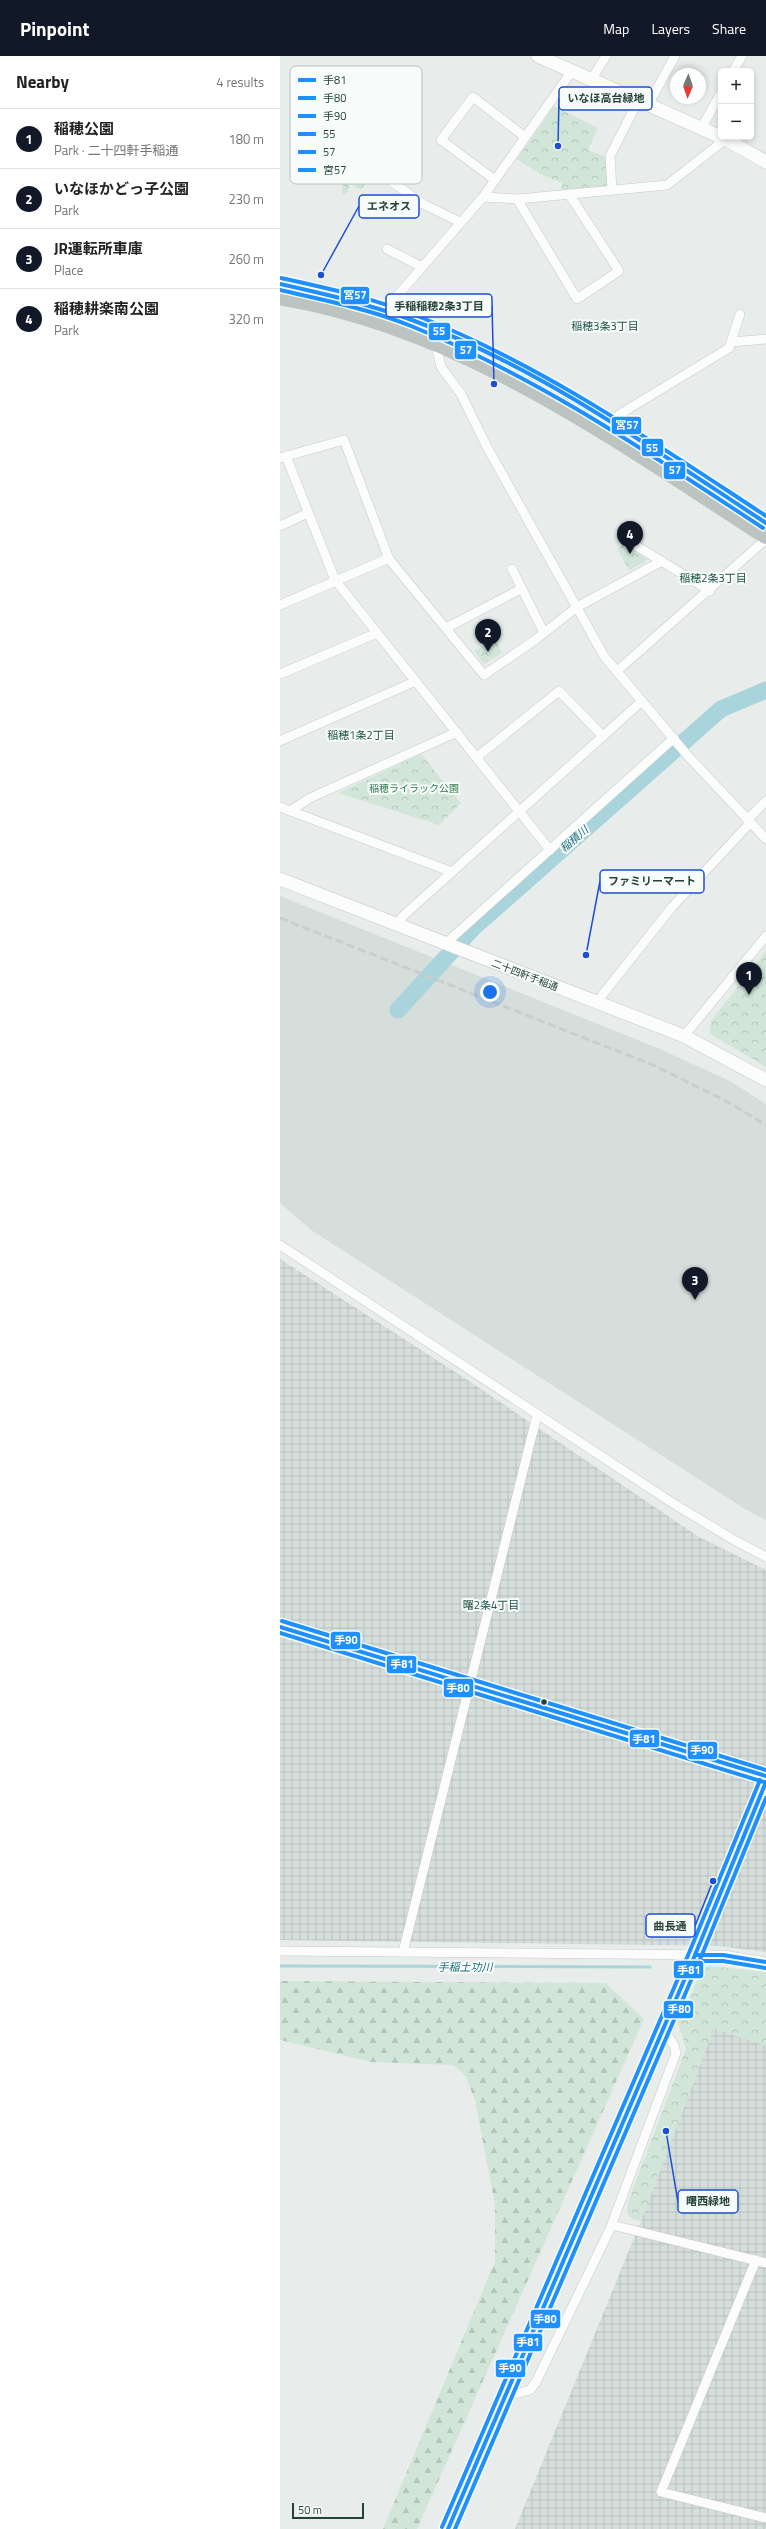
<!DOCTYPE html>
<html lang="en">
<head>
<meta charset="utf-8">
<style>
  :root { --surface:#fff; --page:#f6f6f6; --text:#222; --muted:#767676; --line:#e0e0e0; --accent:#111827 }
  body { margin:0; font-family:"Titillium Web","Noto Sans JP",sans-serif; background:var(--page); color:var(--text) }
  .controls { position:absolute; right:12px; top:12px; display:grid; overflow:hidden; border-radius:6px; box-shadow:0 2px 6px #0003 }
  .controls button { width:36px; height:36px; display:grid; place-items:center; padding:0; border:0; border-bottom:1px solid var(--line); background:var(--surface); color:var(--text); font:20px sans-serif }
  .compass { position:absolute; left:390px; top:12px; width:36px; height:36px; border-radius:50%; background:var(--surface); box-shadow:0 2px 6px #0003; rotate:182deg }
  .scale { position:absolute; left:12px; bottom:10px; width:72px; box-sizing:border-box; padding-left:4px; border:2px solid #24423a; border-top:0; font-size:11px; line-height:14px; white-space:nowrap; color:#24423a; -webkit-text-stroke:3px #f7fbf9; paint-order:stroke }
  .you { position:absolute; left:210px; top:936px; width:14px; height:14px; margin:-10px; border:3px solid #fff; border-radius:50%; background:#1a73e8; box-shadow:0 0 0 6px #1a73e833 }
  .badge { display:grid; place-items:center; width:26px; height:26px; border-radius:50%; background:var(--accent); color:#fff; font-size:13px; font-weight:700 }
  .pin { position:absolute; translate:-50% -33px; filter:drop-shadow(0 1px 2px #0008) }
  .pin::after { content:''; position:absolute; top:21px; width:14px; height:12px; background:inherit; clip-path:polygon(0 0,100% 0,50% 100%) }
  .list { margin:0; padding:0; list-style:none }
  h2 { display:flex; justify-content:space-between; align-items:center; height:52px; margin:0; padding:0 16px; font-size:17px }
  h2 small { font-size:13px; font-weight:400; color:var(--muted) }
  .list li { display:grid; grid-template-columns:26px 1fr auto; gap:12px; align-items:center; box-sizing:border-box; height:60px; padding:0 16px; border-top:1px solid var(--line) }
  .list b { display:block; font-size:15px; white-space:nowrap }
  .list p { margin:0; font-size:13px; white-space:nowrap; color:var(--muted) }
  .list em { font-size:13px; font-style:normal; color:var(--muted) }
  .map { position:relative; flex:none; width:486px; height:2473px; overflow:hidden }
  header { display:flex; align-items:center; gap:24px; box-sizing:border-box; height:56px; padding:0 20px; background:var(--accent); color:#fff }
  header strong { font-size:19px }
  nav { display:flex; gap:22px; margin-inline-start:auto; font-size:14px }
  main { display:flex }
  aside { flex:1; background:var(--surface) }
  .map>svg:first-child { display:block }
  .built { fill:#d6dedb }
  .industrial { fill:url(#industrial-grid) }
  .forest { fill:url(#forest-firs) }
  .park { fill:url(#park-crowns) }
  .lines { fill:none; stroke-linecap:round; stroke-linejoin:round }
  .stream { stroke:#a9d4db; stroke-width:3 }
  .river { stroke:#a9d4db; stroke-width:17 }
  .street-casing { stroke:#c5cac8; stroke-width:10 }
  .secondary-casing { stroke:#c3cbc8; stroke-width:14 }
  .highway-casing { stroke:#c3ccc9; stroke-width:17 }
  .street { stroke:#fcfcfc; stroke-width:9 }
  .secondary { stroke:#fcfcfc; stroke-width:13 }
  .highway { stroke:#bcc4c2; stroke-width:16 }
  .rail { stroke:#c9cdcc; stroke-width:3; stroke-dasharray:8 4; stroke-linecap:butt }
  .bus-1-casing { stroke:#f7fbf9; stroke-width:7 }
  .bus-2-casing { stroke:#f7fbf9; stroke-width:7 }
  .bus-3-casing { stroke:#f7fbf9; stroke-width:7 }
  .bus-4-casing { stroke:#f7fbf9; stroke-width:7 }
  .bus-5-casing { stroke:#f7fbf9; stroke-width:7 }
  .bus-6-casing { stroke:#f7fbf9; stroke-width:7 }
  .bus-1 { stroke:#1e90ff; stroke-width:4 }
  .bus-2 { stroke:#1e90ff; stroke-width:4 }
  .bus-3 { stroke:#1e90ff; stroke-width:4 }
  .bus-4 { stroke:#1e90ff; stroke-width:4 }
  .bus-5 { stroke:#1e90ff; stroke-width:4 }
  .bus-6 { stroke:#1e90ff; stroke-width:4 }
  .bus-dot { fill:#24423a; stroke:#f7fbf9; stroke-width:1.5 }
  .labels { text-anchor:middle; dominant-baseline:central; stroke-width:4; stroke-linejoin:round; paint-order:stroke }
  .park-label { font-size:10px; fill:#2d7a4b; stroke:#f7fbf9 }
  .street-label { font-size:10px; fill:#24423a; stroke:#f7fbf9 }
  .neighbourhood-label { font-size:11px; fill:#1f5548; stroke:#f7fbf9 }
  .water-label { font-size:11px; font-style:italic; fill:#1c6f80; stroke:#f7fbf9 }
  .key { fill:#f7fbf9; stroke:#b8c4c0; stroke-width:1 }
  .key-label { font-size:11px; fill:#24423a }
  .leader { fill:none; stroke:#1d4ed8; stroke-width:1.5 }
  .callout-dot { fill:#1d4ed8; stroke:#f7fbf9; stroke-width:1.5 }
  .callout { fill:#f7fbf9; stroke:#1d4ed8; stroke-width:1.5 }
  .callout-label { font-size:11px; text-anchor:middle; font-weight:bold; fill:#24423a }
  .line-badge { stroke:#f7fbf9; stroke-width:1.5 }
  .badge-label { font-size:11px; text-anchor:middle; font-weight:bold; fill:#fff }
</style>
</head>
<body>
<header>
<strong>Pinpoint</strong>
<nav><a>Map</a><a>Layers</a><a>Share</a></nav>
</header>
<main>
<aside>
<h2>Nearby<small>4 results</small></h2>
<ul class="list">
<li><span class="badge">1</span><div><b>稲穂公園</b><p>Park · 二十四軒手稲通</p></div><em>180 m</em></li>
<li><span class="badge">2</span><div><b>いなほかどっ子公園</b><p>Park</p></div><em>230 m</em></li>
<li><span class="badge">3</span><div><b>JR運転所車庫</b><p>Place</p></div><em>260 m</em></li>
<li><span class="badge">4</span><div><b>稲穂耕楽南公園</b><p>Park</p></div><em>320 m</em></li>
</ul>
</aside>
<div class="map">
<svg width="486" height="2473" viewBox="0 0 486 2473">
  <defs>
    <pattern id="industrial-grid" width="8" height="8" patternUnits="userSpaceOnUse"><rect width="8" height="8" fill="#d6dedb"/><path d="M0 4h8M4 0v8" fill="none" stroke="#b8c0bd"/></pattern>
    <pattern id="forest-firs" width="22" height="20" patternUnits="userSpaceOnUse"><rect width="22" height="20" fill="#d1e6d8"/><path d="M5 1l3.5 6h-7zM16 11l3.5 6h-7z" fill="#b3c6ba"/></pattern>
    <pattern id="park-crowns" width="20" height="18" patternUnits="userSpaceOnUse"><rect width="20" height="18" fill="#d1e6d8"/><path d="M2 6a3 3 0 1 1 6 0M12 15a3 3 0 1 1 6 0" fill="none" stroke="#b3c6ba"/></pattern>
  </defs>
  <rect width="100%" height="100%" fill="#e8edeb"/>
  <!-- built -->
  <polygon class="built" points="0,840 380,993 450,1025 486,1048 486,1464 465,1453 31,1174 0,1147"/>
  <!-- industrial -->
  <g class="industrial">
    <polygon points="0,1203 183,1321 419,1481 486,1514 486,1896 439,1890 0,1884"/>
    <polygon points="434,1972 486,1990 486,2473 235,2473 361,2165"/>
  </g>
  <!-- forest -->
  <polygon class="forest" points="0,1925 326,1927 364,1963 137,2473 103,2473 215,2205 215,2149 195,2044 185,2019 173,2009 91,2006 0,1984"/>
  <!-- park -->
  <g class="park">
    <polygon points="274,50 318,72 308,94 326,101 328,127 326,130 281,134 282,127 260,118 237,103"/>
    <polygon points="75,112 82,113 90,120 81,134 70,128 67,137 63,139 62,135 66,113"/>
    <polygon points="345,488 367,503 365,506 349,514 337,493"/>
    <polygon points="215,583 222,597 204,608 194,595"/>
    <polygon points="141,698 181,747 159,769 58,737"/>
    <polygon points="486,895 486,1011 430,978 431,965"/>
    <polygon points="429,1910 486,1916 486,1990 434,1972 361,2165 353,2164 347,2157 348,2146 406,1993 398,1967 422,1914"/>
  </g>
  <g class="lines">
    <!-- stream -->
    <polyline class="stream" points="0,1910 370,1911"/>
    <!-- river -->
    <polyline class="river" points="118,954 193,872 441,653 486,634"/>
    <!-- street casing -->
    <g class="street-casing">
      <g id="street">
        <polyline points="453,15 462,0"/>
        <polyline points="311,24 326,0"/>
        <polyline points="369,47 395,0"/>
        <polyline points="422,71 441,37"/>
        <polyline points="27,83 67,107 83,105 143,148 180,166"/>
        <polyline points="215,124 161,84 193,41 245,81"/>
        <polyline points="332,134 330,100 359,43"/>
        <polyline points="203,141 238,143 387,129 446,83"/>
        <polyline points="237,143 297,243 339,215 289,138"/>
        <polyline points="107,193 142,211"/>
        <polyline points="105,254 203,141 292,15"/>
        <polyline points="451,286 460,258"/>
        <polyline points="156,289 161,311 181,338 207,391 324,600 408,700 486,783"/>
        <polyline points="329,368 340,358 449,292 451,286 486,283"/>
        <polyline points="6,400 55,524 270,794"/>
        <polyline points="0,402 64,384 109,503 204,619 255,584 297,551 382,505"/>
        <polyline points="0,470 28,457"/>
        <polyline points="355,489 430,535"/>
        <polyline points="232,513 264,577"/>
        <polyline points="0,549 109,502"/>
        <polyline points="166,572 241,533"/>
        <polyline points="337,615 486,483"/>
        <polyline points="0,618 97,577"/>
        <polyline points="0,685 136,625"/>
        <polyline points="197,701 279,635 323,680"/>
        <polyline points="0,751 172,816"/>
        <polyline points="10,755 30,742 177,676"/>
        <polyline points="467,764 486,745"/>
        <polyline points="118,868 123,860 362,645"/>
        <polyline points="165,888 394,682"/>
        <polyline points="316,947 392,851 470,767"/>
        <polyline points="404,980 486,880"/>
        <polyline points="0,1189 391,1446 454,1484 486,1501"/>
        <polyline points="0,1571 486,1720"/>
        <polyline points="0,1895 443,1899 486,1906"/>
        <polyline points="123,1896 257,1359"/>
        <polyline points="332,2169 486,2207"/>
        <polyline points="476,2204 381,2436 486,2462"/>
        <polyline points="224,2341 250,2334 256,2326 330,2173 396,1997 394,1989 383,1973"/>
        <polyline points="168,2473 415,1899 486,1726"/>
      </g>
    </g>
    <!-- secondary casing -->
    <g class="secondary-casing">
      <g id="secondary">
        <polyline points="258,0 441,81"/>
        <polyline points="442,81 486,106"/>
        <polyline points="0,823 404,980 486,1024"/>
      </g>
    </g>
    <!-- highway casing -->
    <g class="highway-casing">
      <g id="highway">
        <path d="M0,228C184,258 334,368 486,467"/>
        <path d="M0,241C182,271 335,383 486,480"/>
      </g>
    </g>
    <!-- street -->
    <use href="#street" class="street"/>
    <!-- secondary -->
    <use href="#secondary" class="secondary"/>
    <!-- highway -->
    <use href="#highway" class="highway"/>
    <!-- rail -->
    <polyline class="rail" points="0,862 373,1009 448,1046 486,1069"/>
    <!-- bus-1 casing -->
    <g class="bus-1-casing">
      <g id="bus-1">
        <polyline points="0,1571 486,1720"/>
        <polyline points="415,1899 443,1899 486,1906"/>
        <polyline points="168,2473 415,1899 486,1726"/>
      </g>
    </g>
    <!-- bus-2 casing -->
    <g class="bus-2-casing">
      <g id="bus-2">
        <polyline points="0,1577 484,1726"/>
        <polyline points="415,1905 443,1905 485,1912"/>
        <polyline points="175,2473 421,1901 486,1742"/>
      </g>
    </g>
    <!-- bus-3 casing -->
    <g class="bus-3-casing">
      <g id="bus-3">
        <polyline points="2,1565 486,1714"/>
        <polyline points="162,2471 409,1897 480,1724"/>
      </g>
    </g>
    <!-- bus-4 casing -->
    <g class="bus-4-casing">
      <path id="bus-4" d="M0,228C45,238 88,248 132,264C259,311 373,393 486,467"/>
    </g>
    <!-- bus-5 casing -->
    <g class="bus-5-casing">
      <path id="bus-5" d="M0,234C44,244 89,253 131,270C258,321 370,398 483,472"/>
    </g>
    <!-- bus-6 casing -->
    <g class="bus-6-casing">
      <path id="bus-6" d="M1,222C47,232 92,242 135,259C261,308 373,386 486,460"/>
    </g>
    <!-- bus-1 -->
    <use href="#bus-1" class="bus-1"/>
    <!-- bus-2 -->
    <use href="#bus-2" class="bus-2"/>
    <!-- bus-3 -->
    <use href="#bus-3" class="bus-3"/>
    <!-- bus-4 -->
    <use href="#bus-4" class="bus-4"/>
    <!-- bus-5 -->
    <use href="#bus-5" class="bus-5"/>
    <!-- bus-6 -->
    <use href="#bus-6" class="bus-6"/>
  </g>
  <!-- markers -->
  <circle class="bus-dot" cx="264" cy="1646" r="3.5"/>
  <g class="labels">
    <!-- park labels -->
    <g class="park-label">
      <text x="134" y="732">稲穂ライラック公園</text>
    </g>
    <!-- street labels -->
    <g class="street-label">
      <text transform="translate(245 919) rotate(21)">二十四軒手稲通</text>
    </g>
    <!-- neighbourhood labels -->
    <g class="neighbourhood-label">
      <text x="325" y="270">稲穂3条3丁目</text>
      <text x="433" y="522">稲穂2条3丁目</text>
      <text x="81" y="679">稲穂1条2丁目</text>
      <text x="211" y="1549">曙2条4丁目</text>
    </g>
    <!-- water labels -->
    <g class="water-label">
      <text transform="translate(294 783) rotate(-41)">稲積川</text>
      <text x="185" y="1911">手稲土功川</text>
    </g>
  </g>
  <!-- legend -->
  <rect x="10" y="10" width="132" height="118" rx="6" class="key"/>
  <rect x="18" y="22" width="18" height="4" fill="#1e90ff"/>
  <rect x="18" y="40" width="18" height="4" fill="#1e90ff"/>
  <rect x="18" y="58" width="18" height="4" fill="#1e90ff"/>
  <rect x="18" y="76" width="18" height="4" fill="#1e90ff"/>
  <rect x="18" y="94" width="18" height="4" fill="#1e90ff"/>
  <rect x="18" y="112" width="18" height="4" fill="#1e90ff"/>
  <g class="key-label">
    <text x="43" y="28">手81</text>
    <text x="43" y="46">手80</text>
    <text x="43" y="64">手90</text>
    <text x="43" y="82">55</text>
    <text x="43" y="100">57</text>
    <text x="43" y="118">宮57</text>
  </g>
  <!-- callouts -->
  <path class="leader" d="M278 90L279 42M41 219L79 150M214 328L212 250M306 899L320 825M433 1825L415 1870M386 2075L398 2146"/>
  <g class="callout-dot">
    <circle cx="278" cy="90" r="4"/>
    <circle cx="41" cy="219" r="4"/>
    <circle cx="214" cy="328" r="4"/>
    <circle cx="306" cy="899" r="4"/>
    <circle cx="433" cy="1825" r="4"/>
    <circle cx="386" cy="2075" r="4"/>
  </g>
  <g class="callout">
    <rect x="279" y="31" width="93" height="23" rx="4"/>
    <rect x="79" y="139" width="60" height="23" rx="4"/>
    <rect x="106" y="238" width="106" height="23" rx="4"/>
    <rect x="320" y="814" width="104" height="23" rx="4"/>
    <rect x="366" y="1858" width="49" height="23" rx="4"/>
    <rect x="398" y="2134" width="60" height="23" rx="4"/>
  </g>
  <g class="callout-label">
    <text x="326" y="46">いなほ高台緑地</text>
    <text x="109" y="154">エネオス</text>
    <text x="159" y="254">手稲稲穂2条3丁目</text>
    <text x="372" y="829">ファミリーマート</text>
    <text x="390" y="1874">曲長通</text>
    <text x="428" y="2149">曙西緑地</text>
  </g>
  <g class="line-badge">
    <rect x="60" y="230" width="30" height="19" rx="4" fill="#1e90ff"/>
    <rect x="148" y="266" width="23" height="19" rx="4" fill="#1e90ff"/>
    <rect x="174" y="284" width="23" height="20" rx="4" fill="#1e90ff"/>
    <rect x="331" y="360" width="31" height="19" rx="4" fill="#1e90ff"/>
    <rect x="361" y="382" width="23" height="19" rx="4" fill="#1e90ff"/>
    <rect x="383" y="405" width="23" height="19" rx="4" fill="#1e90ff"/>
    <rect x="50" y="1575" width="31" height="19" rx="4" fill="#1e90ff"/>
    <rect x="106" y="1599" width="31" height="19" rx="4" fill="#1e90ff"/>
    <rect x="163" y="1622" width="31" height="20" rx="4" fill="#1e90ff"/>
    <rect x="349" y="1673" width="31" height="19" rx="4" fill="#1e90ff"/>
    <rect x="407" y="1685" width="31" height="19" rx="4" fill="#1e90ff"/>
    <rect x="393" y="1904" width="31" height="19" rx="4" fill="#1e90ff"/>
    <rect x="383" y="1944" width="31" height="19" rx="4" fill="#1e90ff"/>
    <rect x="250" y="2253" width="31" height="20" rx="4" fill="#1e90ff"/>
    <rect x="233" y="2277" width="30" height="19" rx="4" fill="#1e90ff"/>
    <rect x="215" y="2303" width="31" height="19" rx="4" fill="#1e90ff"/>
  </g>
  <g class="badge-label">
    <text x="75" y="243">宮57</text>
    <text x="159" y="279">55</text>
    <text x="186" y="298">57</text>
    <text x="347" y="373">宮57</text>
    <text x="372" y="396">55</text>
    <text x="395" y="418">57</text>
    <text x="66" y="1588">手90</text>
    <text x="122" y="1612">手81</text>
    <text x="178" y="1636">手80</text>
    <text x="364" y="1687">手81</text>
    <text x="422" y="1698">手90</text>
    <text x="409" y="1918">手81</text>
    <text x="399" y="1957">手80</text>
    <text x="265" y="2267">手80</text>
    <text x="248" y="2290">手81</text>
    <text x="230" y="2316">手90</text>
  </g>
</svg>
<div class="controls">
<button>+</button>
<button>−</button>
</div>
<svg class="compass" viewBox="-18 -18 36 36"><path d="M0-13l5 13h-10z" fill="#e53935"/><path d="M0 13l5-13h-10z" fill="#767676"/></svg>
<div class="scale">50 m</div>
<div class="you"></div>
<div class="pin badge" style="left:469px;top:939px">1</div>
<div class="pin badge" style="left:208px;top:596px">2</div>
<div class="pin badge" style="left:415px;top:1244px">3</div>
<div class="pin badge" style="left:350px;top:498px">4</div>
</div>
</main>
</body>
</html>
